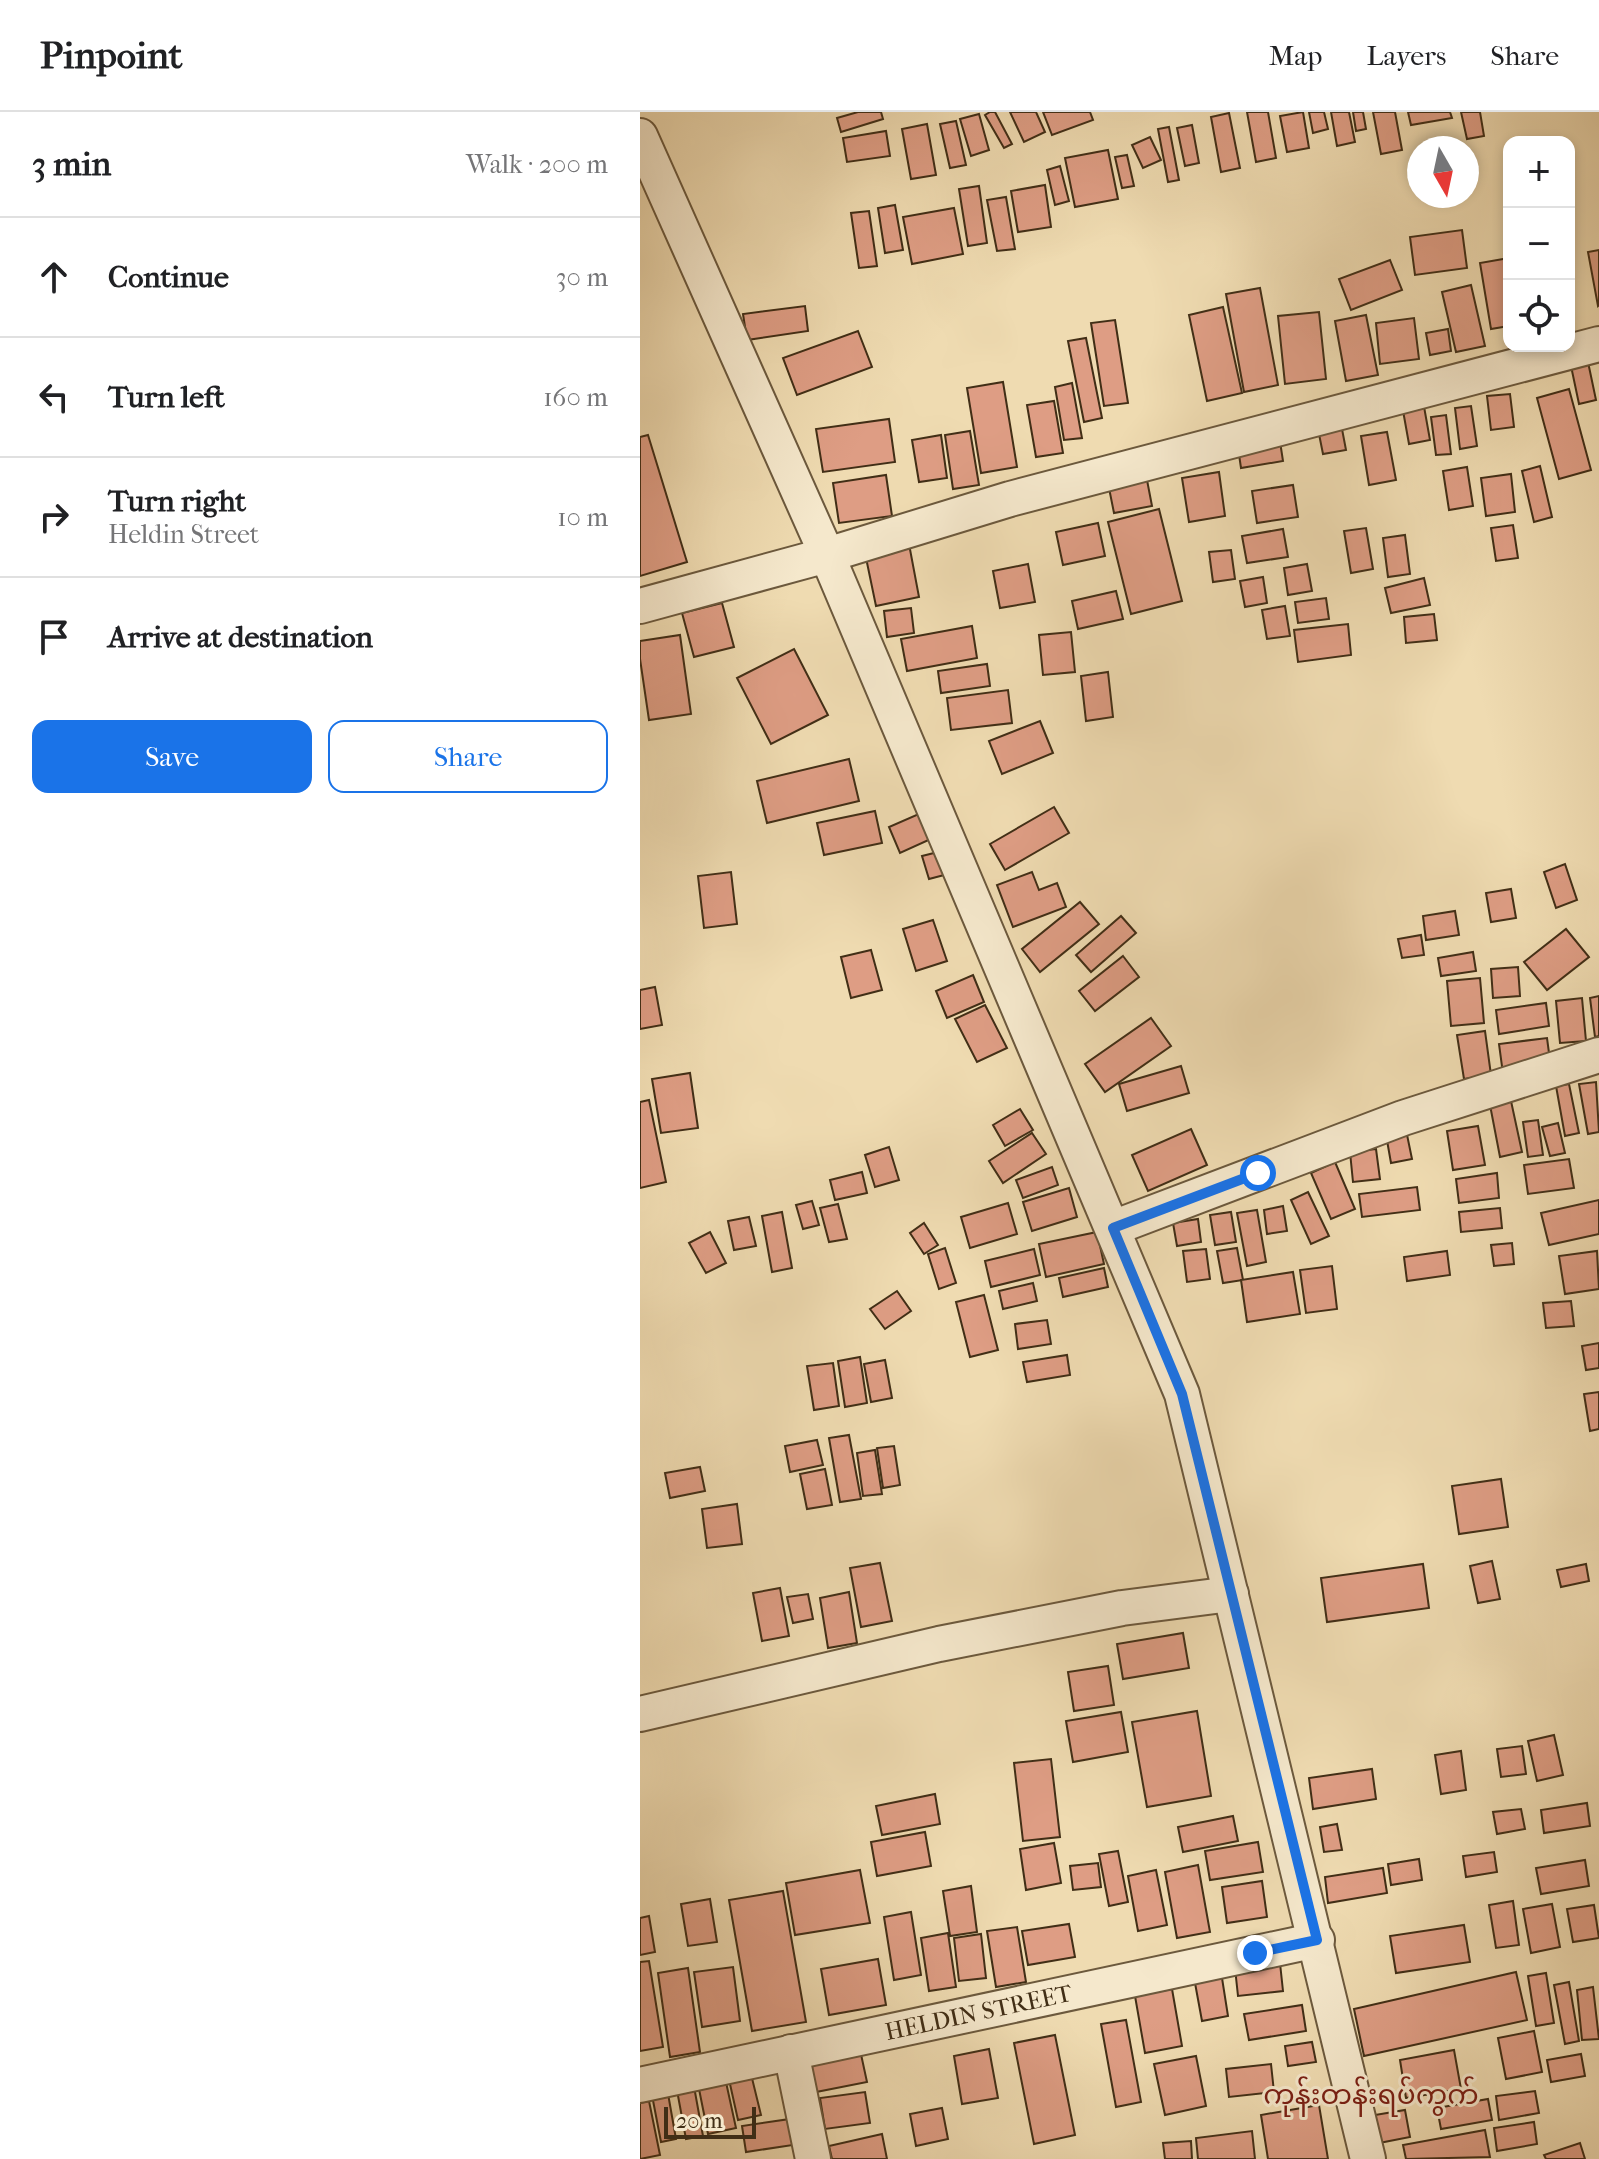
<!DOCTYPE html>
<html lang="en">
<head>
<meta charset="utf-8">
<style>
  :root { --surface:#fff; --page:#f6f6f6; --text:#202124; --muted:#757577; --line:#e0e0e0; --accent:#1a73e8 }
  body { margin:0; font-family:"IM FELL French Canon","Noto Sans Myanmar",serif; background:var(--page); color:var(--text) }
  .controls { position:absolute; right:24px; top:24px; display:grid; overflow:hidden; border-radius:16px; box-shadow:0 4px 12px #0003 }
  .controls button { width:72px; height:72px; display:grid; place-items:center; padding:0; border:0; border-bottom:2px solid var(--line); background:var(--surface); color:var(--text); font:40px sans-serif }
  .compass { position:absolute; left:767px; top:24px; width:72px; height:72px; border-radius:50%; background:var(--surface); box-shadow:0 4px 12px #0003; rotate:171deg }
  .scale { position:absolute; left:24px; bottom:20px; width:92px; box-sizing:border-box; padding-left:8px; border:4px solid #412e16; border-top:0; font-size:22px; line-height:28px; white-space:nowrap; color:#412e16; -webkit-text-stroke:6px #f5e8cc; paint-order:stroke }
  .stop { position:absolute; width:24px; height:24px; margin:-18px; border:6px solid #1a73e8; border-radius:50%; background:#fff }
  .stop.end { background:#1a73e8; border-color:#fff; box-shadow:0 2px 8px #0008 }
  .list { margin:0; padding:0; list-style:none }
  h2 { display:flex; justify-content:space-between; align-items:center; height:104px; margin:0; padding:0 32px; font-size:34px }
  h2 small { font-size:26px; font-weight:400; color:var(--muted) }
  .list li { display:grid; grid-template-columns:52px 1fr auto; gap:24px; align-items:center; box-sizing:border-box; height:120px; padding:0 32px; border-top:2px solid var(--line) }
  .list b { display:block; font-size:30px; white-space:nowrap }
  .list p { margin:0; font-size:26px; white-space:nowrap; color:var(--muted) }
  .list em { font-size:26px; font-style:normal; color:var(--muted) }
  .actions { display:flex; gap:16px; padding:24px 32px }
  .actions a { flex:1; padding:18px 0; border:2px solid var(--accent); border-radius:16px; text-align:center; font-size:28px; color:var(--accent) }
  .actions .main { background:var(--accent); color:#fff }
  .icon { flex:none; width:44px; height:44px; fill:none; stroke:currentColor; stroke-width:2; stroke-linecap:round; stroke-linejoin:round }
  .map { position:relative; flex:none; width:959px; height:2047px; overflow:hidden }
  header { display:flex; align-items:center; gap:48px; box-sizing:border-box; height:112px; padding:0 40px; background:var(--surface); border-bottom:2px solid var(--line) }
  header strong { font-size:38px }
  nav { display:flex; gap:44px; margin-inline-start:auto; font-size:28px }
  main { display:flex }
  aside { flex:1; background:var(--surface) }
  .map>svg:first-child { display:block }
  .building { fill:#de9d84; stroke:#412e16; stroke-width:2 }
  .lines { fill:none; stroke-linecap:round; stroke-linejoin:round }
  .minor-casing { stroke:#6c593d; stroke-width:38 }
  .minor { stroke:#f5e8cc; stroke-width:34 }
  .route { stroke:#1a73e8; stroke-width:10 }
  .labels { text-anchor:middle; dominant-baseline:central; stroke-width:6; stroke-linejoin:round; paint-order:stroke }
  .street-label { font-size:24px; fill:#412e16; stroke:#f5e8cc }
  .quarter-label { font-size:28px; fill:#7a1f14; stroke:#f5e8cc }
</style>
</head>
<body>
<header>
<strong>Pinpoint</strong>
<nav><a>Map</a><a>Layers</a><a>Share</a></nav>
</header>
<main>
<aside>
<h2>3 min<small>Walk · 200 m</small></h2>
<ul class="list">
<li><svg class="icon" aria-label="ahead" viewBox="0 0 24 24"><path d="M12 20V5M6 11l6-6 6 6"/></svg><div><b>Continue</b></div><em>30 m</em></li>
<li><svg class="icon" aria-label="left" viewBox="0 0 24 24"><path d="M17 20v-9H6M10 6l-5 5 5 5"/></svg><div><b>Turn left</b></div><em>160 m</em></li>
<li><svg class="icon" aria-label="right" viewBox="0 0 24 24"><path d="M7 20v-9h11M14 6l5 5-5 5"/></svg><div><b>Turn right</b><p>Heldin Street</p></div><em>10 m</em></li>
<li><svg class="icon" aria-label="arrive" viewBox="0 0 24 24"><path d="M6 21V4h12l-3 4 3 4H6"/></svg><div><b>Arrive at destination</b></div></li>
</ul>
<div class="actions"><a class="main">Save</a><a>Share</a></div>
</aside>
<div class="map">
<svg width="959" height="2047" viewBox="0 0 959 2047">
  <rect width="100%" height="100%" fill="#efdbb1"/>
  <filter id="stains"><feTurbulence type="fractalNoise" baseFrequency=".0025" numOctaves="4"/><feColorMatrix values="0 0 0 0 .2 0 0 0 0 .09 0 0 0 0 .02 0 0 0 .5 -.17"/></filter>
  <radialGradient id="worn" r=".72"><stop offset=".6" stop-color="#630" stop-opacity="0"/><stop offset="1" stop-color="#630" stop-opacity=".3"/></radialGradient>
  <!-- building -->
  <g class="building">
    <polygon points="218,0 241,0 243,7 201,20 197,6"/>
    <polygon points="350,0 355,0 372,32 364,36 345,3"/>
    <polygon points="370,0 396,0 405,20 384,30"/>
    <polygon points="403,0 450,0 453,8 412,23"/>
    <polygon points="607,0 628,0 636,46 616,50"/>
    <polygon points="663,0 669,36 647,40 640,4"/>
    <polygon points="669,0 684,0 688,17 673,21"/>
    <polygon points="691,0 709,0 715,30 697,34"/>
    <polygon points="713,0 723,0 726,17 716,19"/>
    <polygon points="733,0 755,0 762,38 741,42"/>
    <polygon points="768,0 810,0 812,6 771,13"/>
    <polygon points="821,0 840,0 844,24 827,27"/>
    <polygon points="589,1 600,56 581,60 571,5"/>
    <polygon points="339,2 349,38 331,44 320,7"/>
    <polygon points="316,9 326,53 310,56 300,12"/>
    <polygon points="287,12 296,63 271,67 262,17"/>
    <polygon points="552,13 559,51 545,54 537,16"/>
    <polygon points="529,15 539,68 528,70 518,17"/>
    <polygon points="246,19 250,44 207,50 203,26"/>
    <polygon points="510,25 521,48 503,56 492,33"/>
    <polygon points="468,38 478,87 435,95 425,46"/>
    <polygon points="487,43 494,74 482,76 475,45"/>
    <polygon points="420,54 429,89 415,93 407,58"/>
    <polygon points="405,73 411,115 378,120 371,79"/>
    <polygon points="339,74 347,131 328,134 319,77"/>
    <polygon points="366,85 375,137 357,139 347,88"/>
    <polygon points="255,93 263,138 245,141 238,96"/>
    <polygon points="314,96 323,142 272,152 263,105"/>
    <polygon points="229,99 237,154 219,156 211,101"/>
    <polygon points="822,118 827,156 775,163 770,125"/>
    <polygon points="959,138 959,193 958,194 948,140"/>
    <polygon points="869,146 869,214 851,217 840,151"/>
    <polygon points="750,148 762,178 711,198 699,167"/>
    <polygon points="831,173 845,234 816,240 802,180"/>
    <polygon points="620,176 638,273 604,280 586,182"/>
    <polygon points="165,194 168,219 107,228 103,202"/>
    <polygon points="583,195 602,281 567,289 549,203"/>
    <polygon points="679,200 686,267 645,272 638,204"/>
    <polygon points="726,203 738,263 706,269 695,209"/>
    <polygon points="774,206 779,247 740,252 736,211"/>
    <polygon points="475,208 488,291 464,294 451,211"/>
    <polygon points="808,217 811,239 790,243 786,221"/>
    <polygon points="218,219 232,255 157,283 143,246"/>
    <polygon points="446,226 462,306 444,310 428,229"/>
    <polygon points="948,250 956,288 939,292 931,254"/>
    <polygon points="363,270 377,355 341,361 327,276"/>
    <polygon points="432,271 442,326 424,328 415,275"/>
    <polygon points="929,277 951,358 919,367 897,286"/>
    <polygon points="870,282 874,315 851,318 847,284"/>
    <polygon points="414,289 423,341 396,345 387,293"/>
    <polygon points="783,289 790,328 769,332 762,293"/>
    <polygon points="831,294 837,334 820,337 815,296"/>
    <polygon points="806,303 811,342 796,343 791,305"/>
    <polygon points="249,307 255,350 183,360 176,317"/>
    <polygon points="702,317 706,338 683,342 679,322"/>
    <polygon points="330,319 339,373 313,377 305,323"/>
    <polygon points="747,320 756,368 729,373 721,324"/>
    <polygon points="8,323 47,450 0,464 0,325"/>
    <polygon points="301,323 307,366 279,370 272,328"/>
    <polygon points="639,323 643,349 601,356 597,329"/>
    <polygon points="900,354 912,405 894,410 882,359"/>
    <polygon points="827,355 833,394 809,398 803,359"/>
    <polygon points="579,360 585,404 549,410 542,366"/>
    <polygon points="871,362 875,400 846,404 841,366"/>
    <polygon points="246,363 252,404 199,411 193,371"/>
    <polygon points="507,368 512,394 474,401 469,376"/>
    <polygon points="653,373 658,405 617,411 612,379"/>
    <polygon points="519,397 542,489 491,502 468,410"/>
    <polygon points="458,411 465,444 423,453 416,420"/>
    <polygon points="873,413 878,446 856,449 851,416"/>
    <polygon points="726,416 733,457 711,461 704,419"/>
    <polygon points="643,417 648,445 607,451 602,424"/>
    <polygon points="765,423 770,462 748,465 743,426"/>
    <polygon points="269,432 279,485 236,494 225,441"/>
    <polygon points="591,438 595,467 573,470 569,440"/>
    <polygon points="388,452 395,490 360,496 353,459"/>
    <polygon points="667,452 672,479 648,483 644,456"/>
    <polygon points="623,465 627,491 605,495 600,469"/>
    <polygon points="784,466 790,493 751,501 745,476"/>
    <polygon points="476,479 483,507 438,517 432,489"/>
    <polygon points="686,486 689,507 658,511 655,490"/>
    <polygon points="82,491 94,535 54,545 42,501"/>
    <polygon points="645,494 650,524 627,527 622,498"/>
    <polygon points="271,496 274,521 247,525 244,499"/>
    <polygon points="794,502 797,528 766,531 764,505"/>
    <polygon points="708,512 711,543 658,550 654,518"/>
    <polygon points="332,514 337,546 267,559 261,527"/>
    <polygon points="431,520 435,560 403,563 399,523"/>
    <polygon points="40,523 51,602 9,608 0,547 0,529"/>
    <polygon points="154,537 188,603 131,632 97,566"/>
    <polygon points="347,552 350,574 301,581 298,559"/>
    <polygon points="468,560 473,605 446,609 441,564"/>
    <polygon points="368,578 372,611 311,618 307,586"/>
    <polygon points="400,609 413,641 362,662 349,629"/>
    <polygon points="209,647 219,689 127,711 117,669"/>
    <polygon points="414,695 429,721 365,758 350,732"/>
    <polygon points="235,699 242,731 184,743 177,711"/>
    <polygon points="281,701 293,726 260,741 249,715"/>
    <polygon points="302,739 308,762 289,767 282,744"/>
    <polygon points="925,752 937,788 916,796 904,760"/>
    <polygon points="91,760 97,812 64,816 58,764"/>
    <polygon points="392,760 399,778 417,771 426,795 373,815 357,773"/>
    <polygon points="871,777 876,806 851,810 846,781"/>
    <polygon points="440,790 459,812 400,860 382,837"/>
    <polygon points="815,799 819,823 786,828 783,804"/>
    <polygon points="481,804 496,821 451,860 436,843"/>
    <polygon points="293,808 307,849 276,859 263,817"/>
    <polygon points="926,817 949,845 907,878 884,850"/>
    <polygon points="781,823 784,843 762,846 758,827"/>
    <polygon points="231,838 242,878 211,886 201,845"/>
    <polygon points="833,840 836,859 801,864 798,846"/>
    <polygon points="483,844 499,865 455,899 439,879"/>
    <polygon points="878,855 880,884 853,886 851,857"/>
    <polygon points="333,863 344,890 307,906 296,879"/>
    <polygon points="840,866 844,911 811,914 807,869"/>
    <polygon points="15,875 22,913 0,917 0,878"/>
    <polygon points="959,884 959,924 955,925 950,886"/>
    <polygon points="942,886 946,929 920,931 916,889"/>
    <polygon points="906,891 909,914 859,922 856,898"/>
    <polygon points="345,893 367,936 337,950 315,907"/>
    <polygon points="511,906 531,934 465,980 445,952"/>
    <polygon points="845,919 851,963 824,967 817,923"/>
    <polygon points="907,926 911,956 863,962 859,932"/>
    <polygon points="541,954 549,981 487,999 479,972"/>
    <polygon points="50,961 58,1016 21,1021 12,967"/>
    <polygon points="956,970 959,1020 948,1022 939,972"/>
    <polygon points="929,972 939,1021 925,1024 916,974"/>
    <polygon points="9,988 26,1070 0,1076 0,990"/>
    <polygon points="871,989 882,1040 860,1045 850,993"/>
    <polygon points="380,997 393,1018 365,1034 353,1013"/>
    <polygon points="898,1008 903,1043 888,1045 883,1010"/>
    <polygon points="918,1011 925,1041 910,1044 902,1015"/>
    <polygon points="765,1013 772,1047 751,1051 745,1017"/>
    <polygon points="838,1014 845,1053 813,1058 807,1019"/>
    <polygon points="551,1017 567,1053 508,1079 492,1043"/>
    <polygon points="392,1021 406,1042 363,1071 349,1049"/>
    <polygon points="249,1035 259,1068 235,1075 225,1043"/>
    <polygon points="736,1037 740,1067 713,1070 710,1040"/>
    <polygon points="929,1047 934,1076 888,1082 884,1053"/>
    <polygon points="695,1050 715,1097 691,1107 671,1061"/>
    <polygon points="412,1055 418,1073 383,1086 376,1068"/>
    <polygon points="222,1060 227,1081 195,1088 190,1068"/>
    <polygon points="857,1061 859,1086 819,1091 816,1067"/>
    <polygon points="777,1075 780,1098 722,1105 719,1082"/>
    <polygon points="429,1076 437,1105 392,1119 383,1090"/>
    <polygon points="668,1080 689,1124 671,1132 651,1088"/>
    <polygon points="959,1088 959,1122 909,1133 901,1101"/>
    <polygon points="172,1089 179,1113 163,1117 156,1093"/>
    <polygon points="368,1091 377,1122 330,1136 321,1105"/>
    <polygon points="198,1092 207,1127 189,1130 180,1096"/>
    <polygon points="643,1094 647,1119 627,1122 624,1098"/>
    <polygon points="860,1096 862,1116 821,1120 819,1100"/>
    <polygon points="617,1098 626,1150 607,1154 597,1101"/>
    <polygon points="142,1100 152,1156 132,1160 122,1104"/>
    <polygon points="591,1100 596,1130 575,1133 570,1103"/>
    <polygon points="109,1105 116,1134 94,1138 88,1109"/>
    <polygon points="558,1107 561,1130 537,1134 533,1111"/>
    <polygon points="284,1111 298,1133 284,1142 270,1121"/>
    <polygon points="70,1120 86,1151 66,1161 49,1131"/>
    <polygon points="457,1120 464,1152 406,1165 399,1132"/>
    <polygon points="872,1131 874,1152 854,1154 851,1133"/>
    <polygon points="305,1136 316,1171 299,1177 288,1142"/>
    <polygon points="597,1136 603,1168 583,1171 577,1139"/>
    <polygon points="394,1137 400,1163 351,1175 345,1149"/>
    <polygon points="566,1137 570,1167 547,1170 543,1139"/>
    <polygon points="807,1139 810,1163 767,1169 764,1145"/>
    <polygon points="957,1139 959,1177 925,1182 919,1144"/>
    <polygon points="692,1154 697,1197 666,1201 660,1158"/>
    <polygon points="464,1156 468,1175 423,1185 419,1166"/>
    <polygon points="653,1160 660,1202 607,1210 601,1168"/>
    <polygon points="393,1171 397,1189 363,1197 359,1179"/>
    <polygon points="257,1179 271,1199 245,1217 230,1197"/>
    <polygon points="344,1183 358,1238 330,1245 316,1190"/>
    <polygon points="931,1189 934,1214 906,1216 903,1191"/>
    <polygon points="407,1208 411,1232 378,1237 375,1212"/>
    <polygon points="959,1231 959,1256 946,1258 942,1234"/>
    <polygon points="427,1243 430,1263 387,1270 383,1250"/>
    <polygon points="220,1245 227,1291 205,1295 198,1249"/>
    <polygon points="245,1248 252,1286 231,1290 224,1252"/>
    <polygon points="193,1251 199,1294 174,1298 167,1254"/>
    <polygon points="959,1280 959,1317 950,1319 944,1282"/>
    <polygon points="209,1323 221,1387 200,1390 189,1326"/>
    <polygon points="177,1328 183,1353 150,1360 145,1334"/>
    <polygon points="254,1334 260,1373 243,1376 237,1336"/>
    <polygon points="235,1338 242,1382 223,1384 217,1341"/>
    <polygon points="60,1355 65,1379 30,1386 25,1361"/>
    <polygon points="185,1357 192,1393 167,1397 160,1362"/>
    <polygon points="861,1367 868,1415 819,1422 812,1374"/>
    <polygon points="97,1392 102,1432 67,1436 62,1397"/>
    <polygon points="852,1449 860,1487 838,1491 830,1454"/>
    <polygon points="240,1451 252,1509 221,1515 210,1456"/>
    <polygon points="783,1452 789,1496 687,1510 681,1466"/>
    <polygon points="946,1452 949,1469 921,1475 917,1458"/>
    <polygon points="140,1476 149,1524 122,1529 113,1481"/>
    <polygon points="209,1480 217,1531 188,1536 180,1486"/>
    <polygon points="168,1482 173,1507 153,1511 147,1485"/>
    <polygon points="543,1521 549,1556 483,1567 477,1532"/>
    <polygon points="468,1554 474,1593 434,1599 428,1560"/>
    <polygon points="557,1599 571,1684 507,1695 492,1610"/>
    <polygon points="481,1600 488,1640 433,1650 426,1609"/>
    <polygon points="914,1623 923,1663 897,1669 888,1629"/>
    <polygon points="882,1634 886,1662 861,1665 857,1637"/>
    <polygon points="821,1639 826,1678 801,1682 795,1643"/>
    <polygon points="411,1647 420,1725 383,1729 374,1651"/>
    <polygon points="732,1657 736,1687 673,1697 669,1666"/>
    <polygon points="295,1682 300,1712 242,1723 236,1694"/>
    <polygon points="947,1691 950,1714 904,1721 901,1698"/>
    <polygon points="881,1697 885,1717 857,1722 853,1700"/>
    <polygon points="593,1704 598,1729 543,1740 538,1715"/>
    <polygon points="697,1712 702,1738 684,1740 680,1715"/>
    <polygon points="285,1720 291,1754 237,1764 231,1730"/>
    <polygon points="618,1730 623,1760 570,1768 565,1739"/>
    <polygon points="414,1731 421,1771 386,1778 380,1737"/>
    <polygon points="478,1739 488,1790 469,1794 459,1742"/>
    <polygon points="854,1740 857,1760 826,1765 823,1744"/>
    <polygon points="779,1747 782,1768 751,1773 748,1752"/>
    <polygon points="945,1748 949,1774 901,1782 896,1756"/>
    <polygon points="458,1751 461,1775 433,1778 430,1754"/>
    <polygon points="558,1753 570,1820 537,1826 525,1760"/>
    <polygon points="743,1756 747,1781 688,1791 685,1765"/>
    <polygon points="220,1758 230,1811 155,1823 146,1771"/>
    <polygon points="516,1758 527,1813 498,1819 488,1764"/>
    <polygon points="622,1769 627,1805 587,1811 582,1775"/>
    <polygon points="331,1774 337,1820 310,1824 303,1779"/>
    <polygon points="143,1779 166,1910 112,1919 89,1788"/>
    <polygon points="70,1787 77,1830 48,1834 41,1792"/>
    <polygon points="873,1789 879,1833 856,1836 849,1793"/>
    <polygon points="912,1792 920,1835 891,1841 883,1797"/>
    <polygon points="954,1793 959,1826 933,1830 927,1797"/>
    <polygon points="271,1800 281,1863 254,1868 244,1805"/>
    <polygon points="9,1804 15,1840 0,1843 0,1806"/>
    <polygon points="429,1812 435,1845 388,1853 382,1819"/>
    <polygon points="824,1813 830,1850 756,1861 750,1824"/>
    <polygon points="377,1815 386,1870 356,1875 347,1819"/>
    <polygon points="308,1821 316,1875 289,1879 281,1826"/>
    <polygon points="341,1822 346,1866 319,1869 314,1826"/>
    <polygon points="238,1847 246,1893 189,1903 181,1857"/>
    <polygon points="9,1849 23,1935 0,1939 0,1850"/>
    <polygon points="640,1851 643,1879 598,1884 595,1856"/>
    <polygon points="93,1855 100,1909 62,1915 54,1860"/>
    <polygon points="48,1856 60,1940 30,1945 18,1861"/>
    <polygon points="876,1860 887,1908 724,1944 714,1897"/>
    <polygon points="906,1861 914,1911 896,1914 888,1864"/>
    <polygon points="582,1866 588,1904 562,1909 555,1871"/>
    <polygon points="929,1870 939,1929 925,1932 914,1873"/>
    <polygon points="953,1875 959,1927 942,1928 937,1878"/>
    <polygon points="532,1877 542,1934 505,1941 495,1884"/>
    <polygon points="662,1893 666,1919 609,1928 604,1902"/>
    <polygon points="486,1908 501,1990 476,1995 461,1912"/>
    <polygon points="894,1919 902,1960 866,1967 858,1926"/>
    <polygon points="415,1923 435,2023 394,2032 374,1931"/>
    <polygon points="672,1930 676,1950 648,1954 645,1934"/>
    <polygon points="219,1933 227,1970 171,1981 163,1944"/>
    <polygon points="349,1937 358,1986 322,1992 314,1944"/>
    <polygon points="814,1938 821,1977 766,1986 760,1948"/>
    <polygon points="941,1942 945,1964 911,1970 907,1948"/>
    <polygon points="556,1944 566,1994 525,2003 514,1952"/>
    <polygon points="631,1952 634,1980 589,1985 586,1957"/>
    <polygon points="110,1958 121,2003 98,2008 88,1963"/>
    <polygon points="84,1961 96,2016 68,2022 57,1967"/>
    <polygon points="53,1969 63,2024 46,2027 36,1973"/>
    <polygon points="27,1976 36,2027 21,2030 11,1978"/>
    <polygon points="895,1979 899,2001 859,2008 856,1984"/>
    <polygon points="225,1980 230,2011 185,2017 180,1986"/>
    <polygon points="848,1987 852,2008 801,2017 797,1996"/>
    <polygon points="9,1989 20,2043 0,2047 0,1991"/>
    <polygon points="679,1993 688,2047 628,2047 621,2003"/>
    <polygon points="302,1996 308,2027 276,2034 270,2002"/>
    <polygon points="765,1998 770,2025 734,2032 729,2004"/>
    <polygon points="150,2007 153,2033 106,2040 102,2014"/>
    <polygon points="894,2010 897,2032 857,2039 854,2016"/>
    <polygon points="845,2018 850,2045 766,2047 763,2033"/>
    <polygon points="612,2019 615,2047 558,2047 556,2026"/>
    <polygon points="242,2022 247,2047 192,2047 189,2034"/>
    <polygon points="551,2029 552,2047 525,2047 523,2031"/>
    <polygon points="940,2031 945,2047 906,2047 904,2043"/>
  </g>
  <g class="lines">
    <!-- minor casing -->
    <g class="minor-casing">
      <g id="minor">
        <polyline points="0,24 187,443 542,1282 728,2047"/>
        <polyline points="0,494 187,443 370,387 959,232"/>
        <polyline points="473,1116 763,1006 959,943"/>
        <polyline points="0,1602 299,1532 482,1496 591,1482"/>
        <polyline points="151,1940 173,2047"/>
        <path id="s1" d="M0,1973L677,1828"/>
      </g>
    </g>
    <!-- minor -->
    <use href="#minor" class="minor"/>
  </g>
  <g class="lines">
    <!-- route -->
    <polyline class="route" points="615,1841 677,1828 542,1282 473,1116 618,1061"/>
  </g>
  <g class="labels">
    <!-- street labels -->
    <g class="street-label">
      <text stroke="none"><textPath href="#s1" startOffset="346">HELDIN STREET</textPath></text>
    </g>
    <!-- quarter labels -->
    <g class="quarter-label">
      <text x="731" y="1982">ကုန်းတန်းရပ်ကွက်</text>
    </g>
  </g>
  <rect width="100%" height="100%" filter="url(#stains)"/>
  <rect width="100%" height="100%" fill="url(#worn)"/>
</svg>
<div class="controls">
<button>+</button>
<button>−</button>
<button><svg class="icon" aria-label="locate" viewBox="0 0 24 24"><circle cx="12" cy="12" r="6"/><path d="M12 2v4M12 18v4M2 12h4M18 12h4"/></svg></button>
</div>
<svg class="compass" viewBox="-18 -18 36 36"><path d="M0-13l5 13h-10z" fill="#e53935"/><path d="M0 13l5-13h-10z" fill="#757577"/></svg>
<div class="scale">20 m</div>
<div class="stop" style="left:618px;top:1061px"></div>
<div class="stop end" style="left:615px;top:1841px"></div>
</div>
</main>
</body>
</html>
